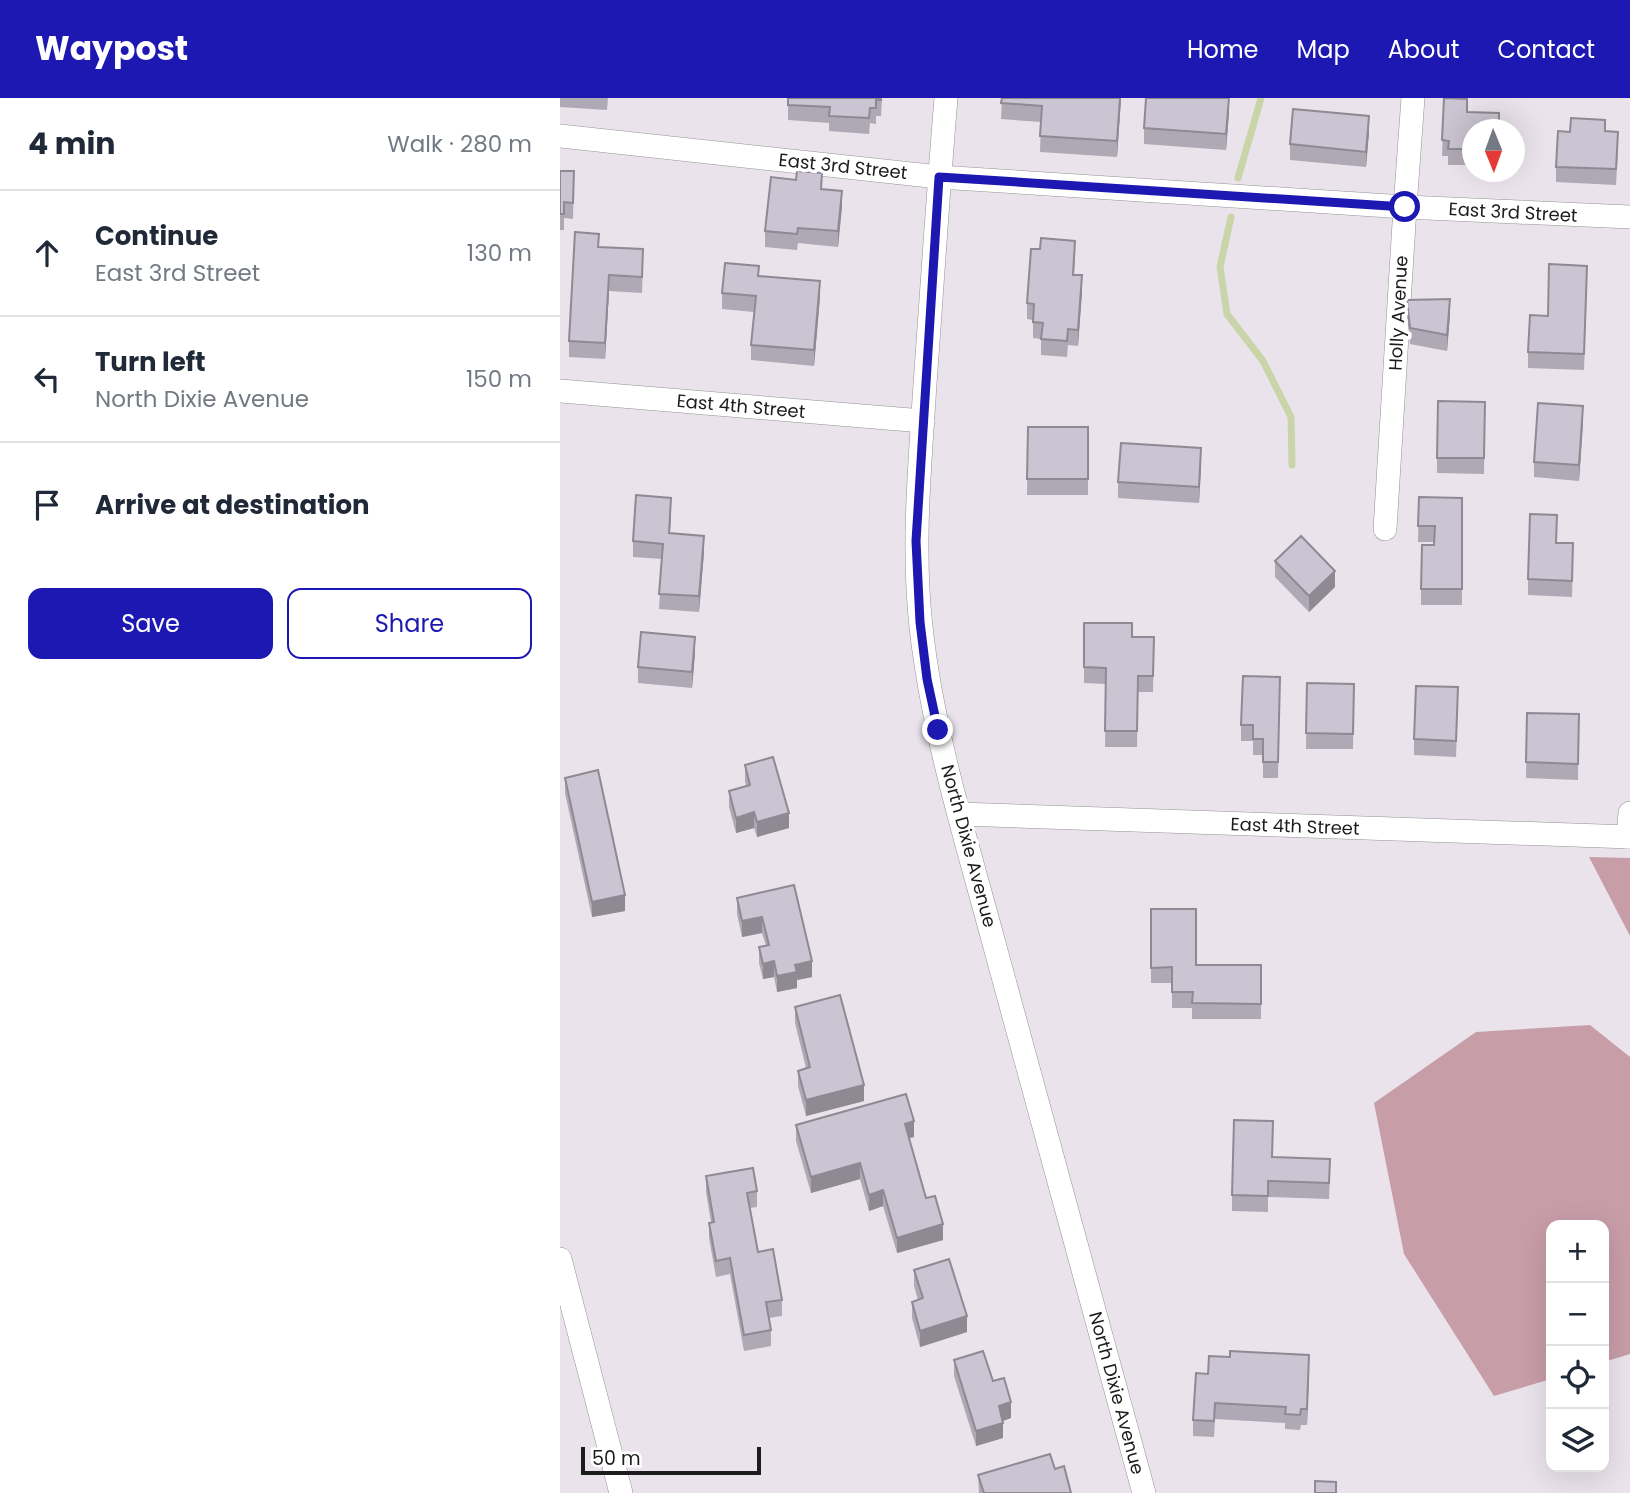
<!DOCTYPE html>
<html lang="en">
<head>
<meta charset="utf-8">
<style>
  :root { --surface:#fff; --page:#f6f6f7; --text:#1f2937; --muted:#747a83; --line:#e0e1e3; --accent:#1d18b1 }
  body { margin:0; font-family:Poppins,sans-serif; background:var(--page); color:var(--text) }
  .controls { position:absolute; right:21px; bottom:21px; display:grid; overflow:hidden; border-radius:14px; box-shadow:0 7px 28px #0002 }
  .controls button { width:63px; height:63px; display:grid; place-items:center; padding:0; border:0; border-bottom:2px solid var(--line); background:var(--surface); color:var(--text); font:35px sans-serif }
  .compass { position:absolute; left:902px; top:21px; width:63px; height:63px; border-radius:50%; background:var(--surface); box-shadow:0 7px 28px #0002; rotate:179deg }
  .scale { position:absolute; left:21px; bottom:18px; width:180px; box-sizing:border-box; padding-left:7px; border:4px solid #1c1c1c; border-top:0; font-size:19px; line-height:24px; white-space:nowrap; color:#1c1c1c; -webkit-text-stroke:5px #fff; paint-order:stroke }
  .stop { position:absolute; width:21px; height:21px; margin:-16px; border:5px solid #1d18b1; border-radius:50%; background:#fff }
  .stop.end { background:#1d18b1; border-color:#fff; box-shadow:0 2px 7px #0008 }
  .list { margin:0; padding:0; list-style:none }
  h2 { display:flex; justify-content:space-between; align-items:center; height:91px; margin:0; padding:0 28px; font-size:30px }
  h2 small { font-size:23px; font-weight:400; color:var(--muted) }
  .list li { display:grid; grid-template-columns:46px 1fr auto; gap:21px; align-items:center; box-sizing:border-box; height:126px; padding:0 28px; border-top:2px solid var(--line) }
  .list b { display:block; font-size:26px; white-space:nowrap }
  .list p { margin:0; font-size:23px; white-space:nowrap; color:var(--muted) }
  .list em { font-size:23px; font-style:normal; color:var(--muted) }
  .actions { display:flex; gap:14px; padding:21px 28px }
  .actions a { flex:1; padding:16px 0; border:2px solid var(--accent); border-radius:14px; text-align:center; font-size:24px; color:var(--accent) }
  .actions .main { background:var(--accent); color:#fff }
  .icon { flex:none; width:38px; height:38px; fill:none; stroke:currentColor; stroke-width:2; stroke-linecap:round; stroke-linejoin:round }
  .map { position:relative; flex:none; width:1070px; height:1395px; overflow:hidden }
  header { display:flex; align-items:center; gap:42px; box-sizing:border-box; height:98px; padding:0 35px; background:var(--accent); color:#fff }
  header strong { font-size:33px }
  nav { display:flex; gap:38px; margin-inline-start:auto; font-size:24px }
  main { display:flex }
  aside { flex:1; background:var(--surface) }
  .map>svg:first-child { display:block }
  .forest { fill:#c79da8 }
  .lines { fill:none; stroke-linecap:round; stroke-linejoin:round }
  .stream { stroke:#c9d5a9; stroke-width:7 }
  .minor-casing { stroke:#939393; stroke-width:24 }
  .minor { stroke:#fff; stroke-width:23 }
  .wall { fill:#afa9b5 }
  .shaded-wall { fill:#8e8993 }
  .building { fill:#cbc4d2; stroke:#8e8993; stroke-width:2 }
  .route { stroke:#1d18b1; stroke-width:9 }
  .labels { text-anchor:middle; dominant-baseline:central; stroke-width:7; stroke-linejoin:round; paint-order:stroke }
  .street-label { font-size:18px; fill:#1c1c1c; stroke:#fff }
</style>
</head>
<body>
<header>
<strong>Waypost</strong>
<nav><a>Home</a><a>Map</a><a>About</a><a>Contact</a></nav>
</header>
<main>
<aside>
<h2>4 min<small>Walk · 280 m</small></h2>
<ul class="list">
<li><svg class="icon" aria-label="ahead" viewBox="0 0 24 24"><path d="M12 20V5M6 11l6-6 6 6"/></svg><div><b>Continue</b><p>East 3rd Street</p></div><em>130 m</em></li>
<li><svg class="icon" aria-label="left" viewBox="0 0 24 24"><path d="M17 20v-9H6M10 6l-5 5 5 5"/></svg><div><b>Turn left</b><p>North Dixie Avenue</p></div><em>150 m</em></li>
<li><svg class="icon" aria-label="arrive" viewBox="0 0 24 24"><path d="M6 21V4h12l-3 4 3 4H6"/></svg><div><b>Arrive at destination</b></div></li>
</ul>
<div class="actions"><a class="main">Save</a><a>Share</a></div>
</aside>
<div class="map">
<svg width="1070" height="1395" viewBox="0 0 1070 1395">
  <rect width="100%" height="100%" fill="#eae3ec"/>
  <!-- forest -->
  <g class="forest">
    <polygon points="1029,759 1070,760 1070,838"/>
    <polygon points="1030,927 1070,959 1070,1256 1044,1264 1044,1127 991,1127 991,1281 934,1298 844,1156 814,1005 916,934"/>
  </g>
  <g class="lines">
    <!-- stream -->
    <g class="stream">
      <polyline points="678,80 701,0"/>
      <polyline points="671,119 660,169 667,216 703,263 731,319 732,367"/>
    </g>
    <!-- minor casing -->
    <g class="minor-casing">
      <g id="minor">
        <path d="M386,0C378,95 372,190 365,286C360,366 352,448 361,529C373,638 407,744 435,849C484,1031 535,1213 584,1395"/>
        <polyline points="0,38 379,79 845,109 1070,119"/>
        <polyline points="0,293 363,323"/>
        <polyline points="825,431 845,109 853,0"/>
        <polyline points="400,716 1070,739"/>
        <polyline points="1068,739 1070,715"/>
        <polyline points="0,1161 61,1395"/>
      </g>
    </g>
    <!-- minor -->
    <use href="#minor" class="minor"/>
  </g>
  <!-- wall -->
  <g class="wall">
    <polygon points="0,0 48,0 47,12 0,9"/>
    <polygon points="228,0 322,0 321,18 316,18 316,26 310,25 309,36 269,33 269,25 228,22"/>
    <polygon points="442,0 561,0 557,59 480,54 481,24 441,21"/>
    <polygon points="884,0 907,14 913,32 913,61 907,61 907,67 888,67 888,58 882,58"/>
    <polygon points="669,14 666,52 584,46 584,30"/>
    <polygon points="1045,33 1058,50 1056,87 996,84 996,69"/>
    <polygon points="809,34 806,69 730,62 730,46"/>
    <polygon points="0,73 14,73 13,121 4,120 4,132 0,132"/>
    <polygon points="262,91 282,108 278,149 238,145 237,152 205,149 205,133"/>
    <polygon points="39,149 83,167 82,195 49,193 45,261 9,259 9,243"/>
    <polygon points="515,159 514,177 522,193 518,248 508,247 507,259 481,257 481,241 473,240 473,222 467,221 467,205"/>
    <polygon points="199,178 260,199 254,268 191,262 191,247 194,214 162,211 162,195"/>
    <polygon points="1027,183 1024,272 968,270 968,254 988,218"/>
    <polygon points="847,202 890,216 887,253 850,246 847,218"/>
    <polygon points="925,304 924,376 877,375 877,360"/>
    <polygon points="1023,324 1019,383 974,379 974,364"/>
    <polygon points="468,329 528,329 528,397 467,397"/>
    <polygon points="641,366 639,405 558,400 558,384"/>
    <polygon points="859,399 902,400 902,507 861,507 861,491 874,444 858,444"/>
    <polygon points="111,416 110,435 144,454 139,514 99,511 102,461 73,459 73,443"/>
    <polygon points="997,445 1013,461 1012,499 968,497 968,481"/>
    <polygon points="715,463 775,489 749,514 715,479"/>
    <polygon points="524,525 572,539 594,539 593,594 578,594 577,649 545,649 546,586 524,585"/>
    <polygon points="135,555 132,590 78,585 78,569"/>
    <polygon points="720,579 718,680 703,680 703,657 693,657 693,643 681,643 681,627"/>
    <polygon points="747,585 794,586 793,651 746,651"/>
    <polygon points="898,605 896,659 854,657 854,641"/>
    <polygon points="967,615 1019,616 1018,682 966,680"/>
    <polygon points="185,667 229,730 197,739 194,730 176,735 169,709 169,693 186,688 185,683"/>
    <polygon points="5,680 65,813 32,819 5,695"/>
    <polygon points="234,787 252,879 237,882 237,890 217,894 214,879 203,881 199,865 199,849 206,848 202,835 182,839 177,816 177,800"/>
    <polygon points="591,811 636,867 701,867 701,921 632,921 632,910 612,910 612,885 591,885"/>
    <polygon points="235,909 304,1003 246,1018 238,988 238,973 246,970 235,925"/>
    <polygon points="236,1027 354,1039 349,1040 366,1100 383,1142 337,1155 323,1108 309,1113 300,1081 251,1095 236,1043"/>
    <polygon points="712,1059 770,1077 769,1101 708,1099 708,1114 672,1113 672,1097"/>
    <polygon points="146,1078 197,1093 197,1109 190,1110 198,1154 222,1202 222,1218 209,1220 211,1232 211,1248 184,1253 170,1176 156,1179 149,1140 149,1125 151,1124 146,1094"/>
    <polygon points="354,1172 407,1234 360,1249 352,1220 352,1204 358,1202 354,1188"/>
    <polygon points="394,1262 433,1283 451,1320 443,1323 443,1340 416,1348 394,1278"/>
    <polygon points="749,1273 747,1327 741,1327 740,1332 725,1331 725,1325 655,1321 654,1339 633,1338 633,1322 648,1276"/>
    <polygon points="495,1371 511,1395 419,1395 418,1377"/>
  </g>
  <!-- shaded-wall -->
  <g class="shaded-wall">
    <polygon points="560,0 561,0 557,59 557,43"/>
    <polygon points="669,0 669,14 666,52 666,36"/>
    <polygon points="809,18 809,34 806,69 806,54"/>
    <polygon points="282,93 282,108 278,149 278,133"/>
    <polygon points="49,177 49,193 45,261 45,245"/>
    <polygon points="522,177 522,193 518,248 518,232"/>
    <polygon points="260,183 260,199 254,268 254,252"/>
    <polygon points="890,201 890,216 887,253 887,237"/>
    <polygon points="1023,308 1023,324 1019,383 1019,367"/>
    <polygon points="641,350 641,366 639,405 639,389"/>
    <polygon points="111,400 111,416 109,451 109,435"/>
    <polygon points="144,438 144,454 139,514 139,498"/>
    <polygon points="775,473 775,489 749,514 749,498"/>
    <polygon points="135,539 135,555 132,590 132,574"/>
    <polygon points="194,714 194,730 176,735 176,720"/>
    <polygon points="229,715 229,730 197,739 197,724"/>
    <polygon points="65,797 65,813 32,819 32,804"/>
    <polygon points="202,819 202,835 182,839 182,823"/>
    <polygon points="214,863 214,879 203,881 203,866"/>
    <polygon points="252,863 252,879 237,882 237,890 217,894 217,878 235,867"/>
    <polygon points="304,987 304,1003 246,1018 246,1002"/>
    <polygon points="354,1023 354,1039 345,1041 345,1026"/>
    <polygon points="300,1065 300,1081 251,1095 251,1079"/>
    <polygon points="323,1092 323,1108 309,1113 309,1097"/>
    <polygon points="383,1126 383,1142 337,1155 337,1140"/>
    <polygon points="407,1218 407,1234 360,1249 360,1233"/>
    <polygon points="749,1257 749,1273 747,1327 747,1311"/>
    <polygon points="451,1304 451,1320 439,1324 439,1308"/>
    <polygon points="443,1325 443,1340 416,1348 416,1333"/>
  </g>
  <!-- building -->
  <g class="building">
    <polygon points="228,0 321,0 321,2 316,2 316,10 310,10 309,20 269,18 270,9 228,7"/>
    <polygon points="442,0 560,0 557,43 480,38 482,8 441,5"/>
    <polygon points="586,0 669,0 666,36 584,30"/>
    <polygon points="884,0 907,1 907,14 939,15 939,32 913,32 913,45 907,45 907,51 888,51 889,43 882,42"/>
    <polygon points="733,11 809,18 806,54 730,46"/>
    <polygon points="1011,20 1045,22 1045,33 1058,34 1056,71 996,69 998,33 1010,34"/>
    <polygon points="0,73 14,73 13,105 4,104 4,116 0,116"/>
    <polygon points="237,73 262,75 261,91 282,93 278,133 238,130 237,136 205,133 211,79 236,82"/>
    <polygon points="15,134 39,136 38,149 83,151 82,179 49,177 45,245 9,243"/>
    <polygon points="481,140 515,143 513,177 522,177 518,232 508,231 507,243 481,241 483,225 473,224 474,206 467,205 471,151 480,151"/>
    <polygon points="165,165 199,168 198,178 260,183 254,252 191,247 196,198 162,195"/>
    <polygon points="989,166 1027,168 1024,256 968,254 970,217 988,218"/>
    <polygon points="890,201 887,237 850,230 847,202"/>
    <polygon points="878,303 925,304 924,360 877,360"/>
    <polygon points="978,305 1023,308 1019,367 974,364"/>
    <polygon points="468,329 528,329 528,381 467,381"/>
    <polygon points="561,345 641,350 639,389 558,384"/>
    <polygon points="76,397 111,400 109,435 144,438 139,498 99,496 103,446 73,443"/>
    <polygon points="859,399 902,400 902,491 861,491 862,447 874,447 875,428 858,428"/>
    <polygon points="970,416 997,417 996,445 1013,445 1012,483 968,481"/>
    <polygon points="741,438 775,473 749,498 715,463"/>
    <polygon points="524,525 572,525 572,539 594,539 593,578 578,578 577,633 545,633 546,570 524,569"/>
    <polygon points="81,534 135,539 132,574 78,569"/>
    <polygon points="683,578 720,579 718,664 703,664 703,641 693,641 693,627 681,627"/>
    <polygon points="747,585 794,586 793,636 746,635"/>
    <polygon points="856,588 898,589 896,643 854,641"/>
    <polygon points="967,615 1019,616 1018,666 966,664"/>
    <polygon points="213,659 229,715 197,724 194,714 176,720 169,693 190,687 185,667"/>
    <polygon points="38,672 65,797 32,804 5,680"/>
    <polygon points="234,787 252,863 235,867 237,874 217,878 214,863 203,866 199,849 209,847 202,819 182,823 177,800"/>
    <polygon points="591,811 636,811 636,867 701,867 701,906 632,905 633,894 612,894 612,869 591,870"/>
    <polygon points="280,897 304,987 246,1002 238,973 250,969 235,909"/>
    <polygon points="346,996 354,1023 345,1026 366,1100 375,1098 383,1126 337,1140 323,1092 309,1097 300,1065 251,1079 236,1027"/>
    <polygon points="674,1022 713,1023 712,1059 770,1061 769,1085 708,1083 708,1098 672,1097"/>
    <polygon points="193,1070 197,1093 187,1095 198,1154 213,1151 222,1202 206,1204 211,1232 184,1237 170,1160 156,1163 149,1125 154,1124 146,1078"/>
    <polygon points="389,1161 407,1218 360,1233 352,1204 363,1200 354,1172"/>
    <polygon points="423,1253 433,1283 444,1280 451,1304 439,1308 443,1325 416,1333 394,1262"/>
    <polygon points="670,1253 749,1257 747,1311 741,1311 740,1317 725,1316 726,1309 655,1305 654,1323 633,1322 636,1275 648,1276 649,1258 670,1259"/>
    <polygon points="490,1356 495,1371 504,1368 511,1395 424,1395 418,1377"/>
    <polygon points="755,1383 776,1384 776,1395 755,1395"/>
  </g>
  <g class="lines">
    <!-- route -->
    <polyline class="route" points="378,632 367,581 360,524 356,443 379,79 845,109"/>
  </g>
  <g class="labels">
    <!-- street labels -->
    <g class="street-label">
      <text transform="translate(283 68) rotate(6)">East 3rd Street</text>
      <text transform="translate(953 114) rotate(3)">East 3rd Street</text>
      <text transform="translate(838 215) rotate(-87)">Holly Avenue</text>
      <text transform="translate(181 308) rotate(5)">East 4th Street</text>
      <text transform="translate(735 728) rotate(2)">East 4th Street</text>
      <text transform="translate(409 748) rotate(75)">North Dixie Avenue</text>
      <text transform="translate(557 1295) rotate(75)">North Dixie Avenue</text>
    </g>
  </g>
</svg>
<div class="controls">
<button>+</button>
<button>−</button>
<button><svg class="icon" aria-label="locate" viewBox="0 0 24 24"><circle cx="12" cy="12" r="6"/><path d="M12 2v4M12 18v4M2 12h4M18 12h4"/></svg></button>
<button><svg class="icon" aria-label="layers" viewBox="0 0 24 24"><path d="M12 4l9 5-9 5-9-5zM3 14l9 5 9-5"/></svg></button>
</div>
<svg class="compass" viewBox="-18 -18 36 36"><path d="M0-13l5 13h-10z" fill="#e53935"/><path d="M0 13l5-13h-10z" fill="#747a83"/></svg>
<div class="scale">50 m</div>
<div class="stop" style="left:845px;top:109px"></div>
<div class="stop end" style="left:378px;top:632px"></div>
</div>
</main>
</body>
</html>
